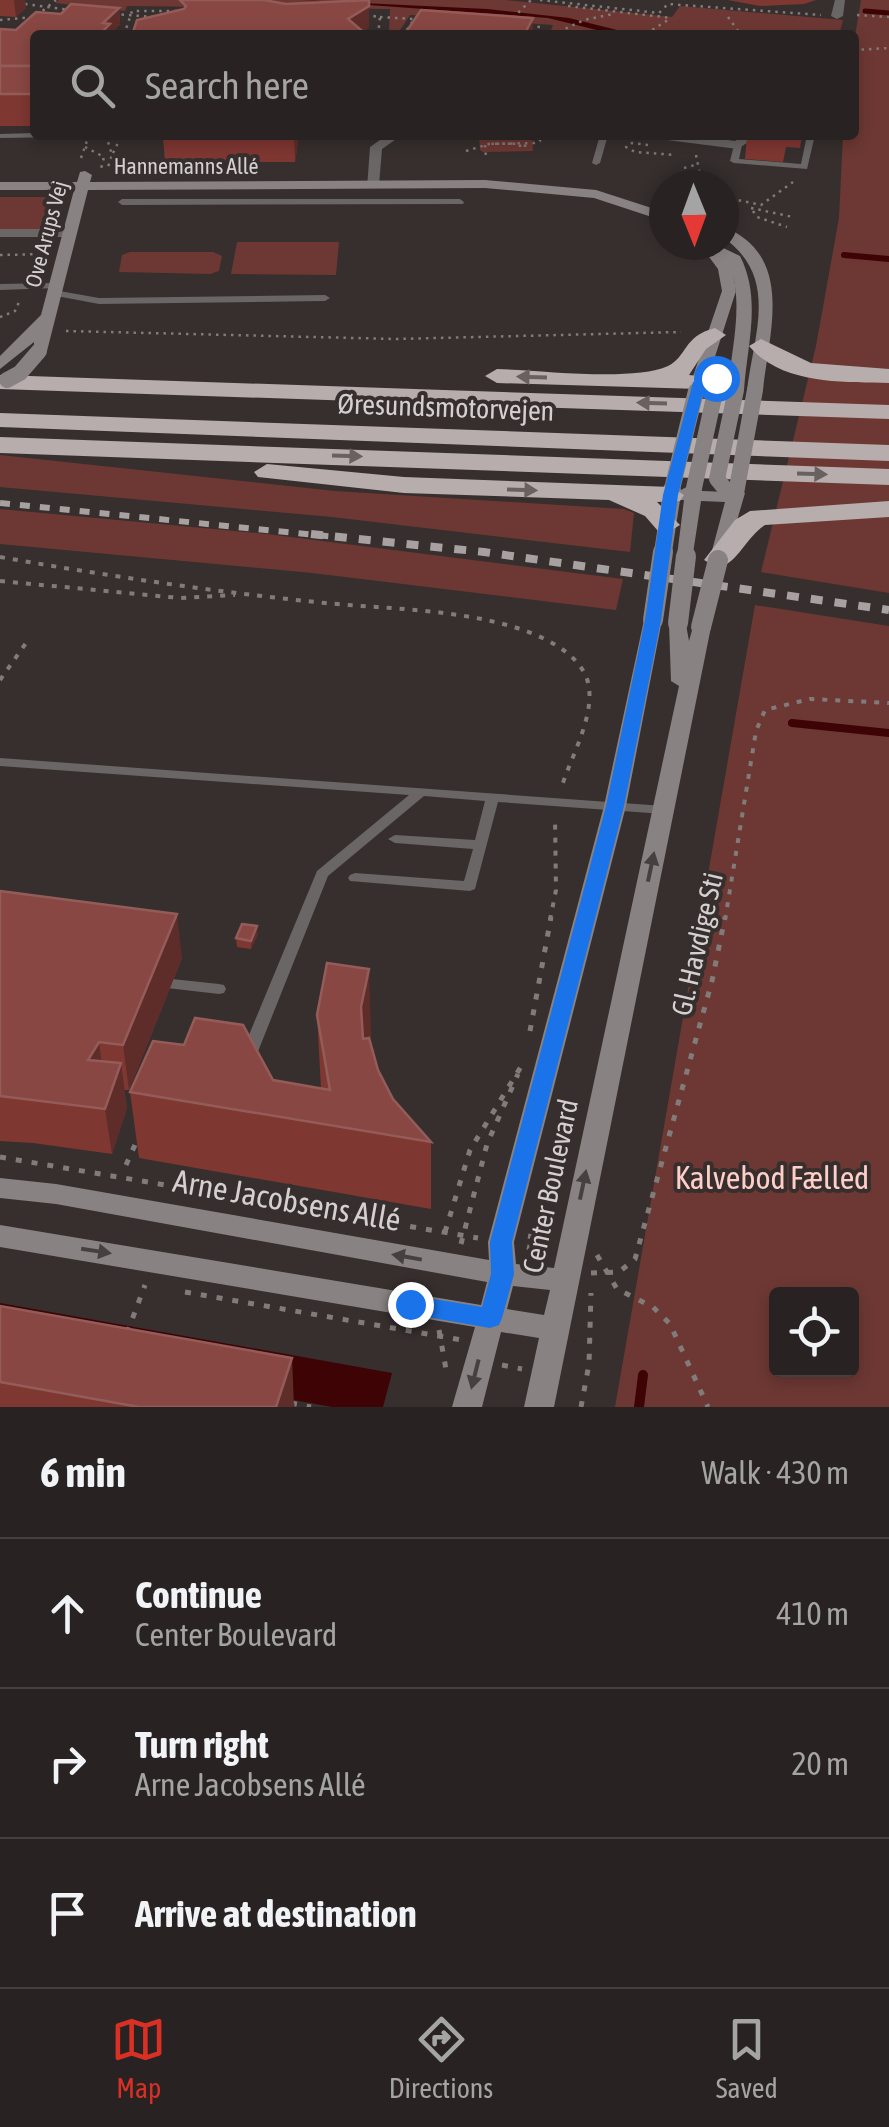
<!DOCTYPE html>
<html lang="en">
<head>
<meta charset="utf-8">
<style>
  :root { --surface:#282322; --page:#302b2a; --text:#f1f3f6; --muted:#a5a4a5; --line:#444040; --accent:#d93025 }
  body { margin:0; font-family:"Asap Condensed",sans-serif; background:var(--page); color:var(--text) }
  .controls { position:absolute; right:30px; bottom:30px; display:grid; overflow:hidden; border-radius:10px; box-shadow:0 5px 15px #0003 }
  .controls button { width:90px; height:90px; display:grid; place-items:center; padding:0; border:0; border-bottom:2px solid var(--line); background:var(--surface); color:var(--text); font:50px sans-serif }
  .compass { position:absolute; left:649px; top:170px; width:90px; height:90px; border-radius:50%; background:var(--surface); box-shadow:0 5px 15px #0003; rotate:179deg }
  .stop { position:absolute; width:30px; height:30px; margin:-22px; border:8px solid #1a73e8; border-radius:50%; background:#fff }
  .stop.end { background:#1a73e8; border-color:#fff; box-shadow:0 2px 10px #0008 }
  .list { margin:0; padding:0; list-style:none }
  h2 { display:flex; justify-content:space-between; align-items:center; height:130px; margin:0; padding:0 40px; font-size:42px }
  h2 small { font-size:32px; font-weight:400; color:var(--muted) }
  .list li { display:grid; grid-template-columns:65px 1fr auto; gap:30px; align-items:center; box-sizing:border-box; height:150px; padding:0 40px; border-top:2px solid var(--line) }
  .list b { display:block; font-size:38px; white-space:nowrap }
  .list p { margin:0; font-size:32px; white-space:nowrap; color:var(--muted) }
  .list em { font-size:32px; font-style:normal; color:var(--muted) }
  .icon { flex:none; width:55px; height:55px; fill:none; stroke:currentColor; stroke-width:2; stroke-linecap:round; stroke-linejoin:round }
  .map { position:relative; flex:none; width:889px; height:1407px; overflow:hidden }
  .search { position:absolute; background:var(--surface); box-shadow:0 5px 15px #0003; left:30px; right:30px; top:30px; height:110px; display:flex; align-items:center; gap:25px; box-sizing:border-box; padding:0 35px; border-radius:10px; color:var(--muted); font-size:38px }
  .sheet { height:580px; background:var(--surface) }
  nav { display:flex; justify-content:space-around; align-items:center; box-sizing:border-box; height:140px; border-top:2px solid var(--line); background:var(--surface); font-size:28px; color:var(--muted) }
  nav a { display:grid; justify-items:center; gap:5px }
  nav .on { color:var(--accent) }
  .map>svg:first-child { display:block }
  .green { fill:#6d3833; fill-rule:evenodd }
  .water { fill:#3e0405 }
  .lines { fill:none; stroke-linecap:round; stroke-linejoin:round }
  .stream-far3 { stroke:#3e0405; stroke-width:5 }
  .stream-far2 { stroke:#3e0405; stroke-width:6 }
  .stream-far1 { stroke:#3e0405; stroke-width:8 }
  .stream { stroke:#3e0405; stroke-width:10 }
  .path-far2 { stroke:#817b7a; stroke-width:2.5; stroke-dasharray:2.5 5; stroke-linecap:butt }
  .path-far1 { stroke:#817b7a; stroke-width:4; stroke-dasharray:5 8; stroke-linecap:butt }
  .path { stroke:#817b7a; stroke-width:5; stroke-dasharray:6 10; stroke-linecap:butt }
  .lane { fill:#696665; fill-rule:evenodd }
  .street { fill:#696665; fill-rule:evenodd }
  .secondary { fill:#888382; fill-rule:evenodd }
  .highway { fill:#b6adac; fill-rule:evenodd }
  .rail-far1 { stroke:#a7a1a1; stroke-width:6; stroke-dasharray:10 10; stroke-linecap:butt }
  .rail { stroke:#a7a1a1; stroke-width:8; stroke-dasharray:12 12; stroke-linecap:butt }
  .secondary-bridge-far1 { stroke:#888382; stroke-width:16 }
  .secondary-bridge { stroke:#888382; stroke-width:20 }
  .wall { fill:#7f3732 }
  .shaded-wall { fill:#5e2d29 }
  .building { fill:#884743; stroke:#945c59; stroke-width:2.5 }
  .oneway { fill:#696160 }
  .oneway2 { fill:#46403f }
  .route { fill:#1a73e8 }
  .labels { text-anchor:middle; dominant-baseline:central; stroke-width:8; stroke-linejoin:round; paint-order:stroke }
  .far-street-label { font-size:22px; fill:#d5d0d0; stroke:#362f2e }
  .street-label { font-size:28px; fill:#d5d0d0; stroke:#362f2e }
  .near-park-label { font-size:32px; fill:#ffcec8; stroke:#362f2e }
  .near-street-label { font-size:32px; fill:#d5d0d0; stroke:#362f2e }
</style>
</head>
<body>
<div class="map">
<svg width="889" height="1407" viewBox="0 0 889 1407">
  <rect width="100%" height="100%" fill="#362f2e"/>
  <!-- green -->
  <g class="green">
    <polygon points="59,0 505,0 672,17 680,6 843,20 839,35 549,35 553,25 410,15 400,30 389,30 390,9 127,6 125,11 55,3"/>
    <polygon points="861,0 889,0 889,593 761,572 816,346 839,218 843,135 854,135 854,42"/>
    <polygon points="479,135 532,135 533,151 483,152 480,150"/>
    <polygon points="0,197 54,197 60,199 50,229 0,229"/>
    <polygon points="237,242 339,242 336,275 231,274"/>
    <polygon points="130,252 213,252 222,256 219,271 210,274 119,272 122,255"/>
    <polygon points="0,455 335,491 624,509 634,513 630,552 332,517 0,487"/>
    <polygon points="0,509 267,534 623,579 616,610 312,573 0,544"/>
    <path d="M755,605L889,626V1407H615ZM776,1294H852V1370H776Z"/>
  </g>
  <!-- water -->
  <g class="water">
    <polygon points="300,0 487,9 569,18 637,35 697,35 617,35 548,18"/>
    <polygon points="0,1303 392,1373 383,1407 332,1407 0,1346"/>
  </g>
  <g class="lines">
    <!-- stream-far3 -->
    <polyline class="stream-far3" points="865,11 889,13"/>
    <!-- stream-far2 -->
    <polyline class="stream-far2" points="844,255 889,259"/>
    <!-- stream-far1 -->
    <polyline class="stream-far1" points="792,723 889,733"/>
    <!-- stream -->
    <polyline class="stream" points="639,1407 643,1375"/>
    <!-- path-far2 -->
    <g class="path-far2">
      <polyline points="540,0 659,13 668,4 821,15"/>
      <polyline points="25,4 70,10"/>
      <polyline points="568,6 672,18"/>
      <polyline points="114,14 154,17"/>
      <polyline points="366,15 380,17 378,35"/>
      <polyline points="857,15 889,17"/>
      <polyline points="380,17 414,19"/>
      <polyline points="728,17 741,35"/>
      <polyline points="513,18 531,0"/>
      <polyline points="0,20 35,17 56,0"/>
      <polyline points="530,26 541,27 537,35"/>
      <polyline points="124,35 132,11 182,11"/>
      <polyline points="394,35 404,34 415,18 421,18"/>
      <polyline points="552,35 584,20 613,14"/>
      <polyline points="651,35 649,32 671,18"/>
      <polyline points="854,50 889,48"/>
      <polyline points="106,135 112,155 107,170"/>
      <polyline points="492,135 493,149"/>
      <polyline points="498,135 498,149"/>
      <polyline points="503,135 504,149"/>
      <polyline points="509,135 509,150"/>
      <polyline points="514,135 514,150"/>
      <polyline points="569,135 585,138"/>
      <polyline points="520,137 520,150"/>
      <polyline points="525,137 525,149"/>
      <polyline points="485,145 486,158"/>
      <polyline points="648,145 632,143 626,147 635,152 676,155"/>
      <polyline points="85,147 104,157 101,169"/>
      <polyline points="466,151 489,144 534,143 540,141 540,135"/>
      <polyline points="113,153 122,135"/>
      <polyline points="696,155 702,185"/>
      <polyline points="81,158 89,135"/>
      <polyline points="684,168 695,165"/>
      <polyline points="686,184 698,185"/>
      <polyline points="724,197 761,205 793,182"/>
      <polyline points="751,208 793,217"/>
      <polyline points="753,211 757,217 787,227"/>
      <polyline points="0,255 47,254"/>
      <polyline points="0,317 15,311 19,302"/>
      <polyline points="66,331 396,339 681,332"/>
    </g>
    <!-- path-far1 -->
    <g class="path-far1">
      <path d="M0,557C108,576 216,592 325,603C389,609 453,609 514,627C540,635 577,651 587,679C598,712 570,758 561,789"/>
      <polyline points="0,581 180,598 235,595"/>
      <polyline points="0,680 26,643"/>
      <polyline points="550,920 556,890 555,818"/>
      <polyline points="725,920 756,731 765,710 810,699 889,703"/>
    </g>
    <!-- path -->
    <g class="path">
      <polyline points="530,1031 551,917"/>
      <polyline points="0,1157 478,1238"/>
      <polyline points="126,1165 138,1138"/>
      <polyline points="445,1232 470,1150 522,1065"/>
      <polyline points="528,1236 547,1239"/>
      <polyline points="461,1244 487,1144 518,1074"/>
      <polyline points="527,1247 547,1251"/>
      <polyline points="597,1255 617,1289 653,1307 670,1324 708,1407"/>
      <polyline points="591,1273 619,1272 635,1259 712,981 725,917"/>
      <polyline points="185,1292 462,1340"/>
      <polyline points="439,1330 447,1375"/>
      <polyline points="127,1333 145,1285"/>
      <polyline points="502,1365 522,1369"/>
      <polyline points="291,1403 311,1407"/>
      <polyline points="581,1407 589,1364 591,1293"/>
    </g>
    <!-- lane -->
    <g class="lane">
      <polygon points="35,133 35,135 75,135 71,137 0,138 0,134"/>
      <polygon points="600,135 608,135 600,163 596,165 592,163"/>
      <polygon points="807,135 815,135 807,169 734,163 730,161 734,145 738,143 742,145 739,159 801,164"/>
      <polygon points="460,199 464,202 463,204 122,205 118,202 122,199"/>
      <polygon points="54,283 57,284 57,288 0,290 0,284"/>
      <polygon points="54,290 99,298 325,295 330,298 325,301 99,304 51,295 51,291"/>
      <polygon points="0,758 664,806 671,810 664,814 498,802 475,889 470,891 350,881 348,878 350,875 355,873 464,881 473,849 395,843 388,839 395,835 475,840 485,801 424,796 328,876 255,1059 252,1063 247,1065 242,1063 239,1059 317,871 409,795 0,766"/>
      <polygon points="172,979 219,984 224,985 226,989 224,993 219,994 167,988 165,984 167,980"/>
    </g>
    <!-- street -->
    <g class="street">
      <polygon points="835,0 845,0 843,16 837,19 831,16"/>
      <polygon points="387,135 402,135 382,149 379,185 367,188 370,147"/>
      <polygon points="653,135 689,135 735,141 744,135 758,135 738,149 659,139"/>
      <polygon points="0,229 68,229 75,233 68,237 0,237"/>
    </g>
    <!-- secondary -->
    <g class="secondary">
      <polygon points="85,171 92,175 90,182 485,180 596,190 664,212 664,221 594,198 485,188 88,190 47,351 44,354 34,354 34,342 0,369 0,356 41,315 74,190 0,190 0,182 77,182 80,172"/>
      <path d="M724,227C795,256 769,332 763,390L755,395L747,390C754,333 779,278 724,238Z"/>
      <path d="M717,245L740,256C762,299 747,345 744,390L736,395L728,390C731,351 742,313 733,274L736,291L704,391L696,396L688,391L722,291L718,269L701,246Z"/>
      <polygon points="673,480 679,481 681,490 694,483 700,484 702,491 728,492 736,488 745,493 725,562 719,563 710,558 725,502 701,501 692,560 686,561 677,556 684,500 680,500 672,552 663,557 654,552 664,485"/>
      <path d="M653,614L662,620L626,806L514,1242L516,1264L554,1268L679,686L671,681L669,623L678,617L685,619L689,641L694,623H708L711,627L554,1407H524L539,1338L501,1332L482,1407H452L475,1327L0,1247V1225L481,1305L487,1282L56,1204L0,1198V1178L56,1184L489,1260L488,1242L604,806L644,620ZM513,1286L550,1290L544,1315L507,1309Z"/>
    </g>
    <!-- highway -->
    <g class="highway">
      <path d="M715,328L726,335L706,349L689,375L707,377L711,382L707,387L699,389L497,383L485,376L497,369C540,370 632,382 668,366C687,357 683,336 715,328Z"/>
      <path d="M761,339L811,363L889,369V383C843,382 782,385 749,346Z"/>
      <polygon points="0,375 889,405 889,419 0,389"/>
      <polygon points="0,413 889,445 889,461 0,427"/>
      <polygon points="0,437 889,469 889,485 0,453"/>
      <polygon points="267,464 404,477 671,487 684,495 680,501 657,502 680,525 667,533 658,531 645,516 609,500 404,493 258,477 254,472"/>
      <path d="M889,501V517L765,525C747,536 738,563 718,568L704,560L735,520L750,511Z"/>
    </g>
    <!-- rail-far1 -->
    <polyline class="rail-far1" points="0,503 336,537"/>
    <!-- rail -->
    <polyline class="rail" points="311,534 484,552 889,610"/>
    <!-- secondary-bridge-far1 -->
    <g class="secondary-bridge-far1">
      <polyline points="7,380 20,373 39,351"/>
      <polyline points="673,485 696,391"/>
      <polyline points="694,488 714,397 711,390"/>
      <polyline points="727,491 717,479 736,390"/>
      <polyline points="736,493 755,390"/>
    </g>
    <!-- secondary-bridge -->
    <g class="secondary-bridge">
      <polyline points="653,620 663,552"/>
      <polyline points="678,623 686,556"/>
      <polyline points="701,627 718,560"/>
    </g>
  </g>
  <!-- wall -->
  <g class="wall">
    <polygon points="0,0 25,0 26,8 16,17 0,16"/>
    <polygon points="728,0 816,0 804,4 760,6"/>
    <polygon points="119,8 120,24 111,34 35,35 35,126 0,126 0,29 16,30 61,14"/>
    <polygon points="299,135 295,162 165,162 163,138"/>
    <polygon points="747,135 802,135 800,148 786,147 783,162 745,159"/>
    <polygon points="0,891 182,958 129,1090 124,1090 127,1108 112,1154 33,1143 0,1141"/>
    <polygon points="258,934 251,949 237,947 236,938"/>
    <polygon points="317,1015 371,1035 370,1039 378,1070 393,1099 431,1142 431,1209 139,1158 130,1092 273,1080 321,1088"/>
    <polygon points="0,1306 295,1404 294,1407 0,1407"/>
  </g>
  <!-- shaded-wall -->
  <g class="shaded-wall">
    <polygon points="14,0 25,0 26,8 16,17"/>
    <polygon points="369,0 369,28 358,35 348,19"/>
    <polygon points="119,8 120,24 111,35 99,35 103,23"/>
    <polygon points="533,18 533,30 530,35 524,35"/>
    <polygon points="294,135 299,135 295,162"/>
    <polygon points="177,914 182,958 129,1090 123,1045"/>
    <polygon points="257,926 258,934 251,949 251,941"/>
    <polygon points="369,969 371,1035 363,1073 361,1007"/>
    <polygon points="99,1042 105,1087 88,1060"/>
    <polygon points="121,1063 127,1108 112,1154 105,1109"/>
    <polygon points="292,1358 294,1407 276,1407"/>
  </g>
  <!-- building -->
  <g class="building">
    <polygon points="180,0 264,0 286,4 369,0 369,6 348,19 367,35 132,35 137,20 184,9 186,6"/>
    <polygon points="71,4 119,8 103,23 110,24 99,35 35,35 35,66 0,66 0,29 16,30 36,12 61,14"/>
    <polygon points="421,10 533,18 524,35 404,35"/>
    <polygon points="540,33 580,35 539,35"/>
    <rect x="0" y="66" width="35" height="28"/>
    <rect x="163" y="135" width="131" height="3"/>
    <polygon points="0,891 177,914 123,1045 99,1042 88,1060 121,1063 105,1109 0,1096"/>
    <polygon points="242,924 257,926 251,941 236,938"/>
    <polygon points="327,963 369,969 361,1007 363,1039 369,1038 378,1070 393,1099 431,1142 130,1092 153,1041 184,1045 195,1018 243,1025 273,1080 330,1090 317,1015"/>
    <polygon points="0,1306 292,1358 276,1407 139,1407 0,1382"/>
  </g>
  <!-- one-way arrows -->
  <defs><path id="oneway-solid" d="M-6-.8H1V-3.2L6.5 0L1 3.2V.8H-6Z" transform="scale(2.5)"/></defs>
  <g class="oneway">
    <use href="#oneway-solid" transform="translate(532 377) rotate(-178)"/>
    <use href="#oneway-solid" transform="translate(652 403) rotate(-178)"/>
    <use href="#oneway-solid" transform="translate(347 456) rotate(2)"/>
    <use href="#oneway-solid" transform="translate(812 474) rotate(2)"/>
    <use href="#oneway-solid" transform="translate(522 490) rotate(2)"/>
  </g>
  <g class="oneway2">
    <use href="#oneway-solid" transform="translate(651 867) rotate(-78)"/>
    <use href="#oneway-solid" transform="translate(583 1185) rotate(-78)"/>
    <use href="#oneway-solid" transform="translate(96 1251) rotate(9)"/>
    <use href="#oneway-solid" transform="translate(407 1257) rotate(-170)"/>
    <use href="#oneway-solid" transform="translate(475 1374) rotate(104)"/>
  </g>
  <!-- route -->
  <polygon class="route" points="716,374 721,375 721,380 705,384 678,495 661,620 624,806 512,1242 514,1274 502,1318 499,1325 490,1328 410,1314 399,1304 410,1295 482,1307 491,1274 490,1242 606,806 645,620 663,495 693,382"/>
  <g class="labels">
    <!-- far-street labels -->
    <g class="far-street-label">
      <text x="186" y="166">Hannemanns Allé</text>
      <text transform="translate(46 234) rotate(-75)">Ove Arups Vej</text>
    </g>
    <!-- street labels -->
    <g class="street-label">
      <text transform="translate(446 407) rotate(2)">Øresundsmotorvejen</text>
      <text transform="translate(697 944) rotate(-77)">Gl. Havdige Sti</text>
      <text transform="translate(550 1186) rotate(-78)">Center Boulevard</text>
    </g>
    <!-- near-park labels -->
    <g class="near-park-label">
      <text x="772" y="1177">Kalvebod Fælled</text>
    </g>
    <!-- near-street labels -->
    <g class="near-street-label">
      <text transform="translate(287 1200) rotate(10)">Arne Jacobsens Allé</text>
    </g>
  </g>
</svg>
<div class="controls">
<button><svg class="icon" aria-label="locate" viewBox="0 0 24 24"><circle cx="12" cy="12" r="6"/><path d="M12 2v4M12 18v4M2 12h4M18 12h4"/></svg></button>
</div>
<svg class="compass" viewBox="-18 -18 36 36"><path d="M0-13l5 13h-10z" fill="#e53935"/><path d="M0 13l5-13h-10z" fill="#a5a4a5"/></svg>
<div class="stop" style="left:716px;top:378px"></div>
<div class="stop end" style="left:410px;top:1304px"></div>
<div class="search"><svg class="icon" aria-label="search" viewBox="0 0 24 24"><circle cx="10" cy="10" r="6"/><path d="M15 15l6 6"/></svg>Search here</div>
</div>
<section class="sheet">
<h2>6 min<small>Walk · 430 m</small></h2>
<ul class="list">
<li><svg class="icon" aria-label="ahead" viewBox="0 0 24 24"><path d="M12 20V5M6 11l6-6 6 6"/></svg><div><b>Continue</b><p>Center Boulevard</p></div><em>410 m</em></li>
<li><svg class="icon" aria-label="right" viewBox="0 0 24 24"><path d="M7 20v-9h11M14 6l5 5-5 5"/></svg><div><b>Turn right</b><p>Arne Jacobsens Allé</p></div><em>20 m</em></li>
<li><svg class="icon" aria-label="arrive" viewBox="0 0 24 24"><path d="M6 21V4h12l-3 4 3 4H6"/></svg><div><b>Arrive at destination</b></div></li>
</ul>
</section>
<nav>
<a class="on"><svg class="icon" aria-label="map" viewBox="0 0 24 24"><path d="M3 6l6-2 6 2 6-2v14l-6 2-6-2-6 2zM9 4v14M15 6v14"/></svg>Map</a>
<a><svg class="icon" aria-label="directions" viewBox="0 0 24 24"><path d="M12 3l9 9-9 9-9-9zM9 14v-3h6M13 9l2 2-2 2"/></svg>Directions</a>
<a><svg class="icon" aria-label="saved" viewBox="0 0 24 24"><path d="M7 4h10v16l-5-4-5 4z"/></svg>Saved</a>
</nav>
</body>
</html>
